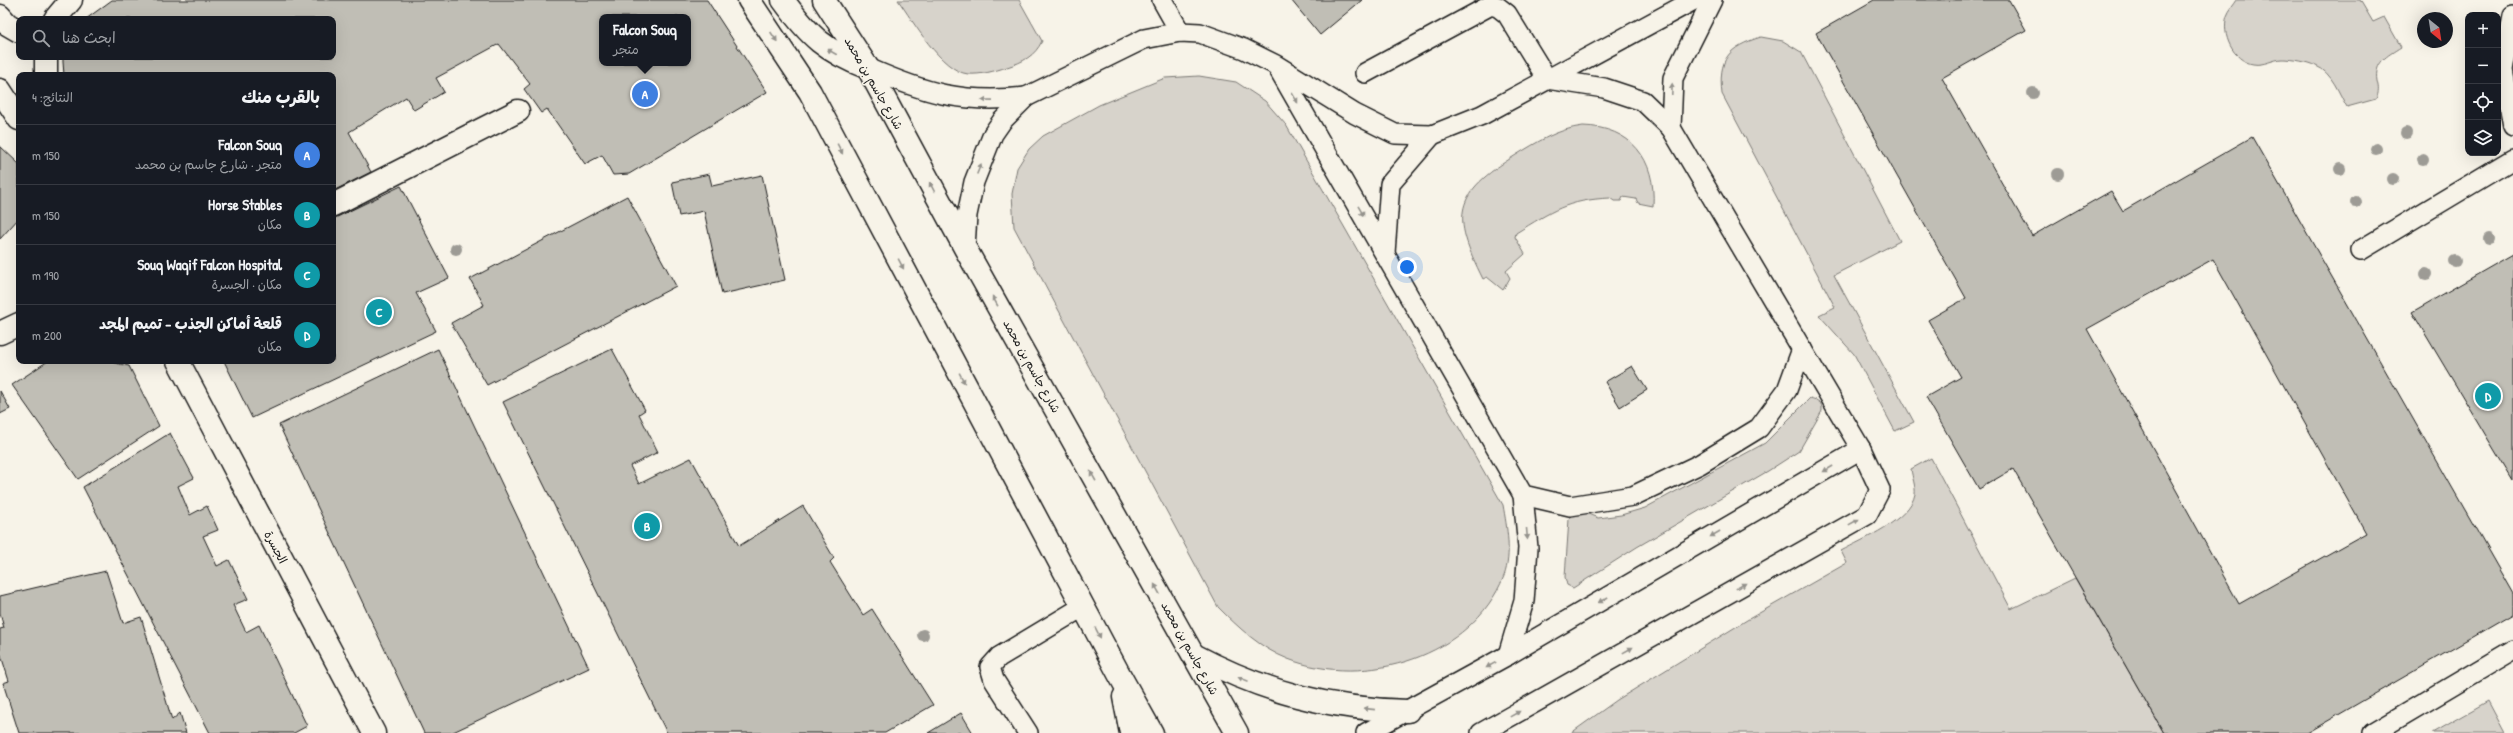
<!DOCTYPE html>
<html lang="ar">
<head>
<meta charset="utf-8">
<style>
  :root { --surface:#171b24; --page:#242831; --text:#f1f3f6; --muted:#9ea1a6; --line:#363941; --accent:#919294 }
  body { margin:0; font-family:"Patrick Hand","Playpen Sans Arabic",sans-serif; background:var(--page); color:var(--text); direction:rtl }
  .controls { position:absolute; right:12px; top:12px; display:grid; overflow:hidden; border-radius:8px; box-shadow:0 4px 16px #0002 }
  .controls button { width:36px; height:36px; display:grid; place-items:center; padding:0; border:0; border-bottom:1px solid var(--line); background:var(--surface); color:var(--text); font:20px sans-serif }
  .compass { position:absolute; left:2417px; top:12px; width:36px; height:36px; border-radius:50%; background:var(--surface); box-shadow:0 4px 16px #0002; rotate:150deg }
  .you { position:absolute; left:1407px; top:267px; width:14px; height:14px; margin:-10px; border:3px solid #fff; border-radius:50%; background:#1a73e8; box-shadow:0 0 0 6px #1a73e833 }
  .badge { display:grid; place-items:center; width:26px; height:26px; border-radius:50%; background:var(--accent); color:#fff; font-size:13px; font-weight:700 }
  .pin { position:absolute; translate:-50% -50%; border:2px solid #fff; box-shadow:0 1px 4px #0006 }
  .popup { position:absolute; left:599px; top:14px; width:92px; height:52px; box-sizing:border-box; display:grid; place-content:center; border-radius:8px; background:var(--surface); filter:drop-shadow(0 1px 3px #0005); font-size:13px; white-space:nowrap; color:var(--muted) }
  .popup b { font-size:15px; color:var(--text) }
  .popup::after { content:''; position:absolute; left:50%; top:100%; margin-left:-8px; border:8px solid transparent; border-top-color:var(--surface) }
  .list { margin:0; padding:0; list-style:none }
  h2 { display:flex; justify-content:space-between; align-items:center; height:52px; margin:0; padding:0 16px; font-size:17px }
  h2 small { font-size:13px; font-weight:400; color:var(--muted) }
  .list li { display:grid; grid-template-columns:26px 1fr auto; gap:12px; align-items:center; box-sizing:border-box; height:60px; padding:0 16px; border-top:1px solid var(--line) }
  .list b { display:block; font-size:15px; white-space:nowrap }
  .list p { margin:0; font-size:13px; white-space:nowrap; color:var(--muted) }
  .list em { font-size:13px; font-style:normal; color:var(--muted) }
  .icon { flex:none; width:22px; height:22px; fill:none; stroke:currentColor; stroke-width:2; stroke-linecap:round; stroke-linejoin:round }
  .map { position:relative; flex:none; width:2513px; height:733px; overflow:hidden; direction:ltr }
  .search { position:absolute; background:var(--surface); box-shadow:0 4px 16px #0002; left:16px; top:16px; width:320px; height:44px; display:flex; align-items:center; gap:10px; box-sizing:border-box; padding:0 14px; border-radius:8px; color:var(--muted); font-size:15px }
  .panel { position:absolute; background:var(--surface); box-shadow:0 4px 16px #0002; left:16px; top:72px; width:320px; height:292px; border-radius:8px; direction:rtl }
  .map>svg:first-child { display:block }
  .green { fill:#d7d3cb; stroke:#7a7874 }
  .building { fill:#c0beb5; stroke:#1c1c1c; fill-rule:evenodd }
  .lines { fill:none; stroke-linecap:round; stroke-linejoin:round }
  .service-casing { stroke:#1c1c1c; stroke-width:22 }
  .pedestrian-casing { stroke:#1c1c1c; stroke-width:25 }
  .minor-casing { stroke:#1c1c1c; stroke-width:25 }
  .tertiary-casing { stroke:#1c1c1c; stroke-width:25 }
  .service { stroke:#f7f3e8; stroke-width:19 }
  .pedestrian { stroke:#f7f3e8; stroke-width:22 }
  .minor { stroke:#f7f3e8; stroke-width:22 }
  .tertiary { stroke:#f7f3e8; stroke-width:22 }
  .tree { fill:#9d9b95 }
  .oneway { fill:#94928c }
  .labels { text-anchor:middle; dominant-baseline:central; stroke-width:3; stroke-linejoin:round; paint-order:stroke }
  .street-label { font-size:12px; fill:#1c1c1c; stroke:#f7f3e8 }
</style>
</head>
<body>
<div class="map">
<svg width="2513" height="733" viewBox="0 0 2513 733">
  <rect width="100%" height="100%" fill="#f7f3e8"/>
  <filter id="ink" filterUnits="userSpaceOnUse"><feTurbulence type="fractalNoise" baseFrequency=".025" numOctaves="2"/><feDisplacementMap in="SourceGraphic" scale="8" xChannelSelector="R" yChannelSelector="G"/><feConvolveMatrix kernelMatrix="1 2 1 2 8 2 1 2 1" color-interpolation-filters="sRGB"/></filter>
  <g filter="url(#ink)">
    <!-- green -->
    <g class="green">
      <path d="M898,0H1019L1042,41C1035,56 1023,62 1007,67C995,71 981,75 968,74C941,71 913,21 898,0Z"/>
      <path d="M2237,0H2360L2373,22L2384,17L2401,47C2387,56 2374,62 2377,81C2379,89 2379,92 2376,99L2347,107C2339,94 2332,72 2316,66C2308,62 2293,59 2283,59C2273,59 2264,66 2253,64C2233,61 2221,34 2227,16C2229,10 2234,5 2237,0Z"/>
      <path d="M1761,37L1783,41L1801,52L1900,241L1834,275L1914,422L1895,431L1854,354L1819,315L1835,307L1722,94C1718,59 1728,47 1761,37Z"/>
      <path d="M1199,76L1236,82L1265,101L1286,125L1503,505C1507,528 1512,554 1504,576C1472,657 1365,689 1288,659C1260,648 1239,628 1218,607L1014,227L1012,194L1017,168L1029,149L1043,136L1099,105L1165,78Z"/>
      <path d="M1583,126C1631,127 1656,159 1653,206L1638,203L1636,199L1623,197L1621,201H1614L1610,198C1567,200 1552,211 1516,233L1515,237L1525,254L1506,271L1510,278L1503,290L1487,277L1483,279C1451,215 1453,194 1516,155C1537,142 1558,129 1583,126Z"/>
      <path d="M1810,398C1817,400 1823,402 1822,411L1799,451L1768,471L1637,547L1573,588L1567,585L1565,577L1569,519L1572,513L1583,512L1598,518L1621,515L1645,508L1765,443Z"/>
      <path d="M1931,458L2011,609L2075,578L2164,733H1571L1617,700L1747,620L1847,563L1841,551C1863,539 1910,520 1915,494C1916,487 1912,477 1911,469Z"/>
      <polygon points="2488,701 2505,733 2432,733"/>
    </g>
    <!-- building -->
    <g class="building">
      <path d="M112,0H707L767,92L629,174L613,175L602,155L585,164L547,109L541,113L524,89L530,84L499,44L436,78L444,92L414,110L406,97L349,132L371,172L333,191V75H64L63,62V57H333V19H86ZM602,17H688V63H602Z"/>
      <polygon points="1291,0 1362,0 1320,35"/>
      <path d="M1874,0H2009L2026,30L1942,78L2032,236L2111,191L2123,211L2252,137L2513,594V614L2307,733H2164L2013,469L1979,489L1926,397L1961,377L1928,320L1966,298L1816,33ZM2213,259L2366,533L2239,604L2087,329Z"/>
      <polygon points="0,146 19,164 19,218 0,239"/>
      <polygon points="709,174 712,186 762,175 785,280 722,294 704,211 679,216 672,182"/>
      <polygon points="401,186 449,278 416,293 436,331 252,418 224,361 333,361 333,219"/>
      <polygon points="627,196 676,286 487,385 451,323 484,305 470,279"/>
      <polygon points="2513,254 2513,481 2412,312"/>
      <polygon points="438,349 589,668 451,733 424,733 279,425"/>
      <polygon points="612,349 645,410 639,414 658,452 630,466 639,484 691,458 739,546 803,506 834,558 830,562 863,615 872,609 933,705 885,733 667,733 503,402"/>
      <polygon points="48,361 106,361 129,366 159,426 78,479 12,385"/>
      <polygon points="1632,366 1647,390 1620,407 1605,382"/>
      <polygon points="0,391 10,409 0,414"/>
      <polygon points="170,433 194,478 178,486 190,515 207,506 218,530 203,536 217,566 229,560 248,599 233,605 246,632 259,625 307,726 294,733 210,733 83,487"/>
      <polygon points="106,571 123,623 141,617 172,720 180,713 186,733 19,733 3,683 9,681 0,652 0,629 4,628 0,613 0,596"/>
      <polygon points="961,713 973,733 928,733"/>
    </g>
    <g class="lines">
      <!-- service casing -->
      <g class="service-casing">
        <g id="service">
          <polyline points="1162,0 1180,32"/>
          <polyline points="2513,16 2503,70 2513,126"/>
          <path d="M868,68C925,93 962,104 1026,97"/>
          <polyline points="1278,68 1523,495 1570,506 1633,496 1700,464 1759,428 1787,390 1802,349"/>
          <polyline points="1365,73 1491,5 1498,7 1507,14 1547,79 1604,88 1643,101 1671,128 1861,449 1880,490 1867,515 1481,733"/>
          <polyline points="1671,128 1673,78 1712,0"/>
          <polyline points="965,248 967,215 974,182 993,134 1002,121 1026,97 1144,39 1180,32 1200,33 1244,49 1276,65 1355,114 1395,134 1432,135 1482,115 1694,0"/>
          <polyline points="2361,250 2513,159"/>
          <polyline points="1385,253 1390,184 1432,135"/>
          <polyline points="1508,655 1524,601 1528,548 1523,495"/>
          <polyline points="1028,733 994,680 990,667 999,657 1084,606"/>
          <polyline points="1366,733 1508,655 1861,449"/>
          <polyline points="2373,733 2513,650"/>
        </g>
      </g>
      <!-- pedestrian casing -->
      <g class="pedestrian-casing">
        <polyline id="pedestrian" points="333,205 518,111"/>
      </g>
      <!-- minor casing -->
      <g class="minor-casing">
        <g id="minor">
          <polyline points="0,16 7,24 19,31"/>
          <polyline points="55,19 71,0"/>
          <polyline points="46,57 46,75"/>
          <polyline points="0,90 19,119"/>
          <polyline points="0,333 19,324"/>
          <polyline points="178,361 374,733"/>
        </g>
      </g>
      <!-- tertiary casing -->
      <g class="tertiary-casing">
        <g id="tertiary">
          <polyline points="749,0 810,92 1119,674 1152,733"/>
          <path d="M783,0C810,37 825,51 868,68"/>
          <polyline points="824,0 868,68 965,248 1237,733"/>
          <path d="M1194,655C1264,692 1329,709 1408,711"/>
          <polyline points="1124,697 1131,733"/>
        </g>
      </g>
      <!-- service -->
      <use href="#service" class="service"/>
      <!-- pedestrian -->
      <use href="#pedestrian" class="pedestrian"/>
      <!-- minor -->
      <use href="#minor" class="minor"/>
      <!-- tertiary -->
      <use href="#tertiary" class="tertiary"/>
    </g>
    <!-- trees -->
    <g class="tree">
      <circle cx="2033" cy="93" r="6"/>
      <circle cx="2406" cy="133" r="6"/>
      <circle cx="2376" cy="149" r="6"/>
      <circle cx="2423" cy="159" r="6"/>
      <circle cx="2340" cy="169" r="6"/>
      <circle cx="2058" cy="174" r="6"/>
      <circle cx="2393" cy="179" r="6"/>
      <circle cx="2356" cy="202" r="6"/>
      <circle cx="2489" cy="239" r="6"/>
      <circle cx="456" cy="249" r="6"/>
      <circle cx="2455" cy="261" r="6"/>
      <circle cx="2426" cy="274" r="6"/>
      <circle cx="923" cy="635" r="6"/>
    </g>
    <!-- one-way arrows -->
    <defs><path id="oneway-solid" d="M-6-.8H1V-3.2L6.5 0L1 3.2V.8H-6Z"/></defs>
    <g class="oneway">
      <use href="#oneway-solid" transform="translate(774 37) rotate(56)"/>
      <use href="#oneway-solid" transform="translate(832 52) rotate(-150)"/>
      <use href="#oneway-solid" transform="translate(1672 89) rotate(-88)"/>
      <use href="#oneway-solid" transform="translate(1295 98) rotate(60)"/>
      <use href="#oneway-solid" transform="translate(987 100) rotate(-179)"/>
      <use href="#oneway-solid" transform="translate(840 149) rotate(62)"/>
      <use href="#oneway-solid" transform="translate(979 169) rotate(-68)"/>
      <use href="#oneway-solid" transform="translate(932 187) rotate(-118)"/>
      <use href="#oneway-solid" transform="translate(1361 211) rotate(60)"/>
      <use href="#oneway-solid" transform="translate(901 264) rotate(62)"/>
      <use href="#oneway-solid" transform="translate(995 301) rotate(-119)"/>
      <use href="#oneway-solid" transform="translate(962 378) rotate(62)"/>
      <use href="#oneway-solid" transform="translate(1828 469) rotate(150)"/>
      <use href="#oneway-solid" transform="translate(1093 476) rotate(-119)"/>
      <use href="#oneway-solid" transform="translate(1854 522) rotate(-29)"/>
      <use href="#oneway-solid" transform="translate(1527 534) rotate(85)"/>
      <use href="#oneway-solid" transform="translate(1715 534) rotate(150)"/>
      <use href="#oneway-solid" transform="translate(1741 586) rotate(-29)"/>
      <use href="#oneway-solid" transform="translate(1157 589) rotate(-119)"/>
      <use href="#oneway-solid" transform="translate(1603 600) rotate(150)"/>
      <use href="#oneway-solid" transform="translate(1098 633) rotate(63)"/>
      <use href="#oneway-solid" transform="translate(1628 650) rotate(-29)"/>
      <use href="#oneway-solid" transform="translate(1491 665) rotate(151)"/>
      <use href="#oneway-solid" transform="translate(1243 679) rotate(-158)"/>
      <use href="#oneway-solid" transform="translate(1369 709) rotate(-174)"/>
      <use href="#oneway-solid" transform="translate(1515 714) rotate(-29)"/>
    </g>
  </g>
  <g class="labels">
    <!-- street labels -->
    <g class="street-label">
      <text transform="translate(874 83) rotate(60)">شارع جاسم بن محمد</text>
      <text transform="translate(1032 366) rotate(61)">شارع جاسم بن محمد</text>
      <text transform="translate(276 547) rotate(62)">الجسرة</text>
      <text transform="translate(1190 648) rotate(61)">شارع جاسم بن محمد</text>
    </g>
  </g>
</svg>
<div class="controls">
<button>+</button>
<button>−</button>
<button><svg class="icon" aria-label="locate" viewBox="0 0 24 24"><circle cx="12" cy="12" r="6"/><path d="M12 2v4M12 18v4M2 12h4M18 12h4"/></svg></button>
<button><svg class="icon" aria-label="layers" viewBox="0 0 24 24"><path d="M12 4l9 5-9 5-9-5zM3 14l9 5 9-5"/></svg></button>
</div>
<svg class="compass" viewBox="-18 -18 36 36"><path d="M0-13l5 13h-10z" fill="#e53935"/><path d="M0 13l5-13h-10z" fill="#9ea1a6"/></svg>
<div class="you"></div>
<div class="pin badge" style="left:645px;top:94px;background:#3f7fe0">A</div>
<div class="popup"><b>Falcon Souq</b>متجر</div>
<div class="pin badge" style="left:647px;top:526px;background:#0f9aa8">B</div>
<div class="pin badge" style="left:379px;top:312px;background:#0f9aa8">C</div>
<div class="pin badge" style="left:2488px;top:396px;background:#0f9aa8">D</div>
<div class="search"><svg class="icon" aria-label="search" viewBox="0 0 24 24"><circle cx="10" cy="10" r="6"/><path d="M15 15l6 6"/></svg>ابحث هنا</div>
<section class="panel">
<h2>بالقرب منك<small>النتائج: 4</small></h2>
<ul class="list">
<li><span class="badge" style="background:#3f7fe0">A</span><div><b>Falcon Souq</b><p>متجر · شارع جاسم بن محمد</p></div><em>150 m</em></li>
<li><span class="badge" style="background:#0f9aa8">B</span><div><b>Horse Stables</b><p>مكان</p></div><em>150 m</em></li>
<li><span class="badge" style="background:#0f9aa8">C</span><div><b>Souq Waqif Falcon Hospital</b><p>مكان · الجسرة</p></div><em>190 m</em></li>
<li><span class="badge" style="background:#0f9aa8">D</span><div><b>قلعة أماكن الجذب - تميم المجد</b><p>مكان</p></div><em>200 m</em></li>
</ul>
</section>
</div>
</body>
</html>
